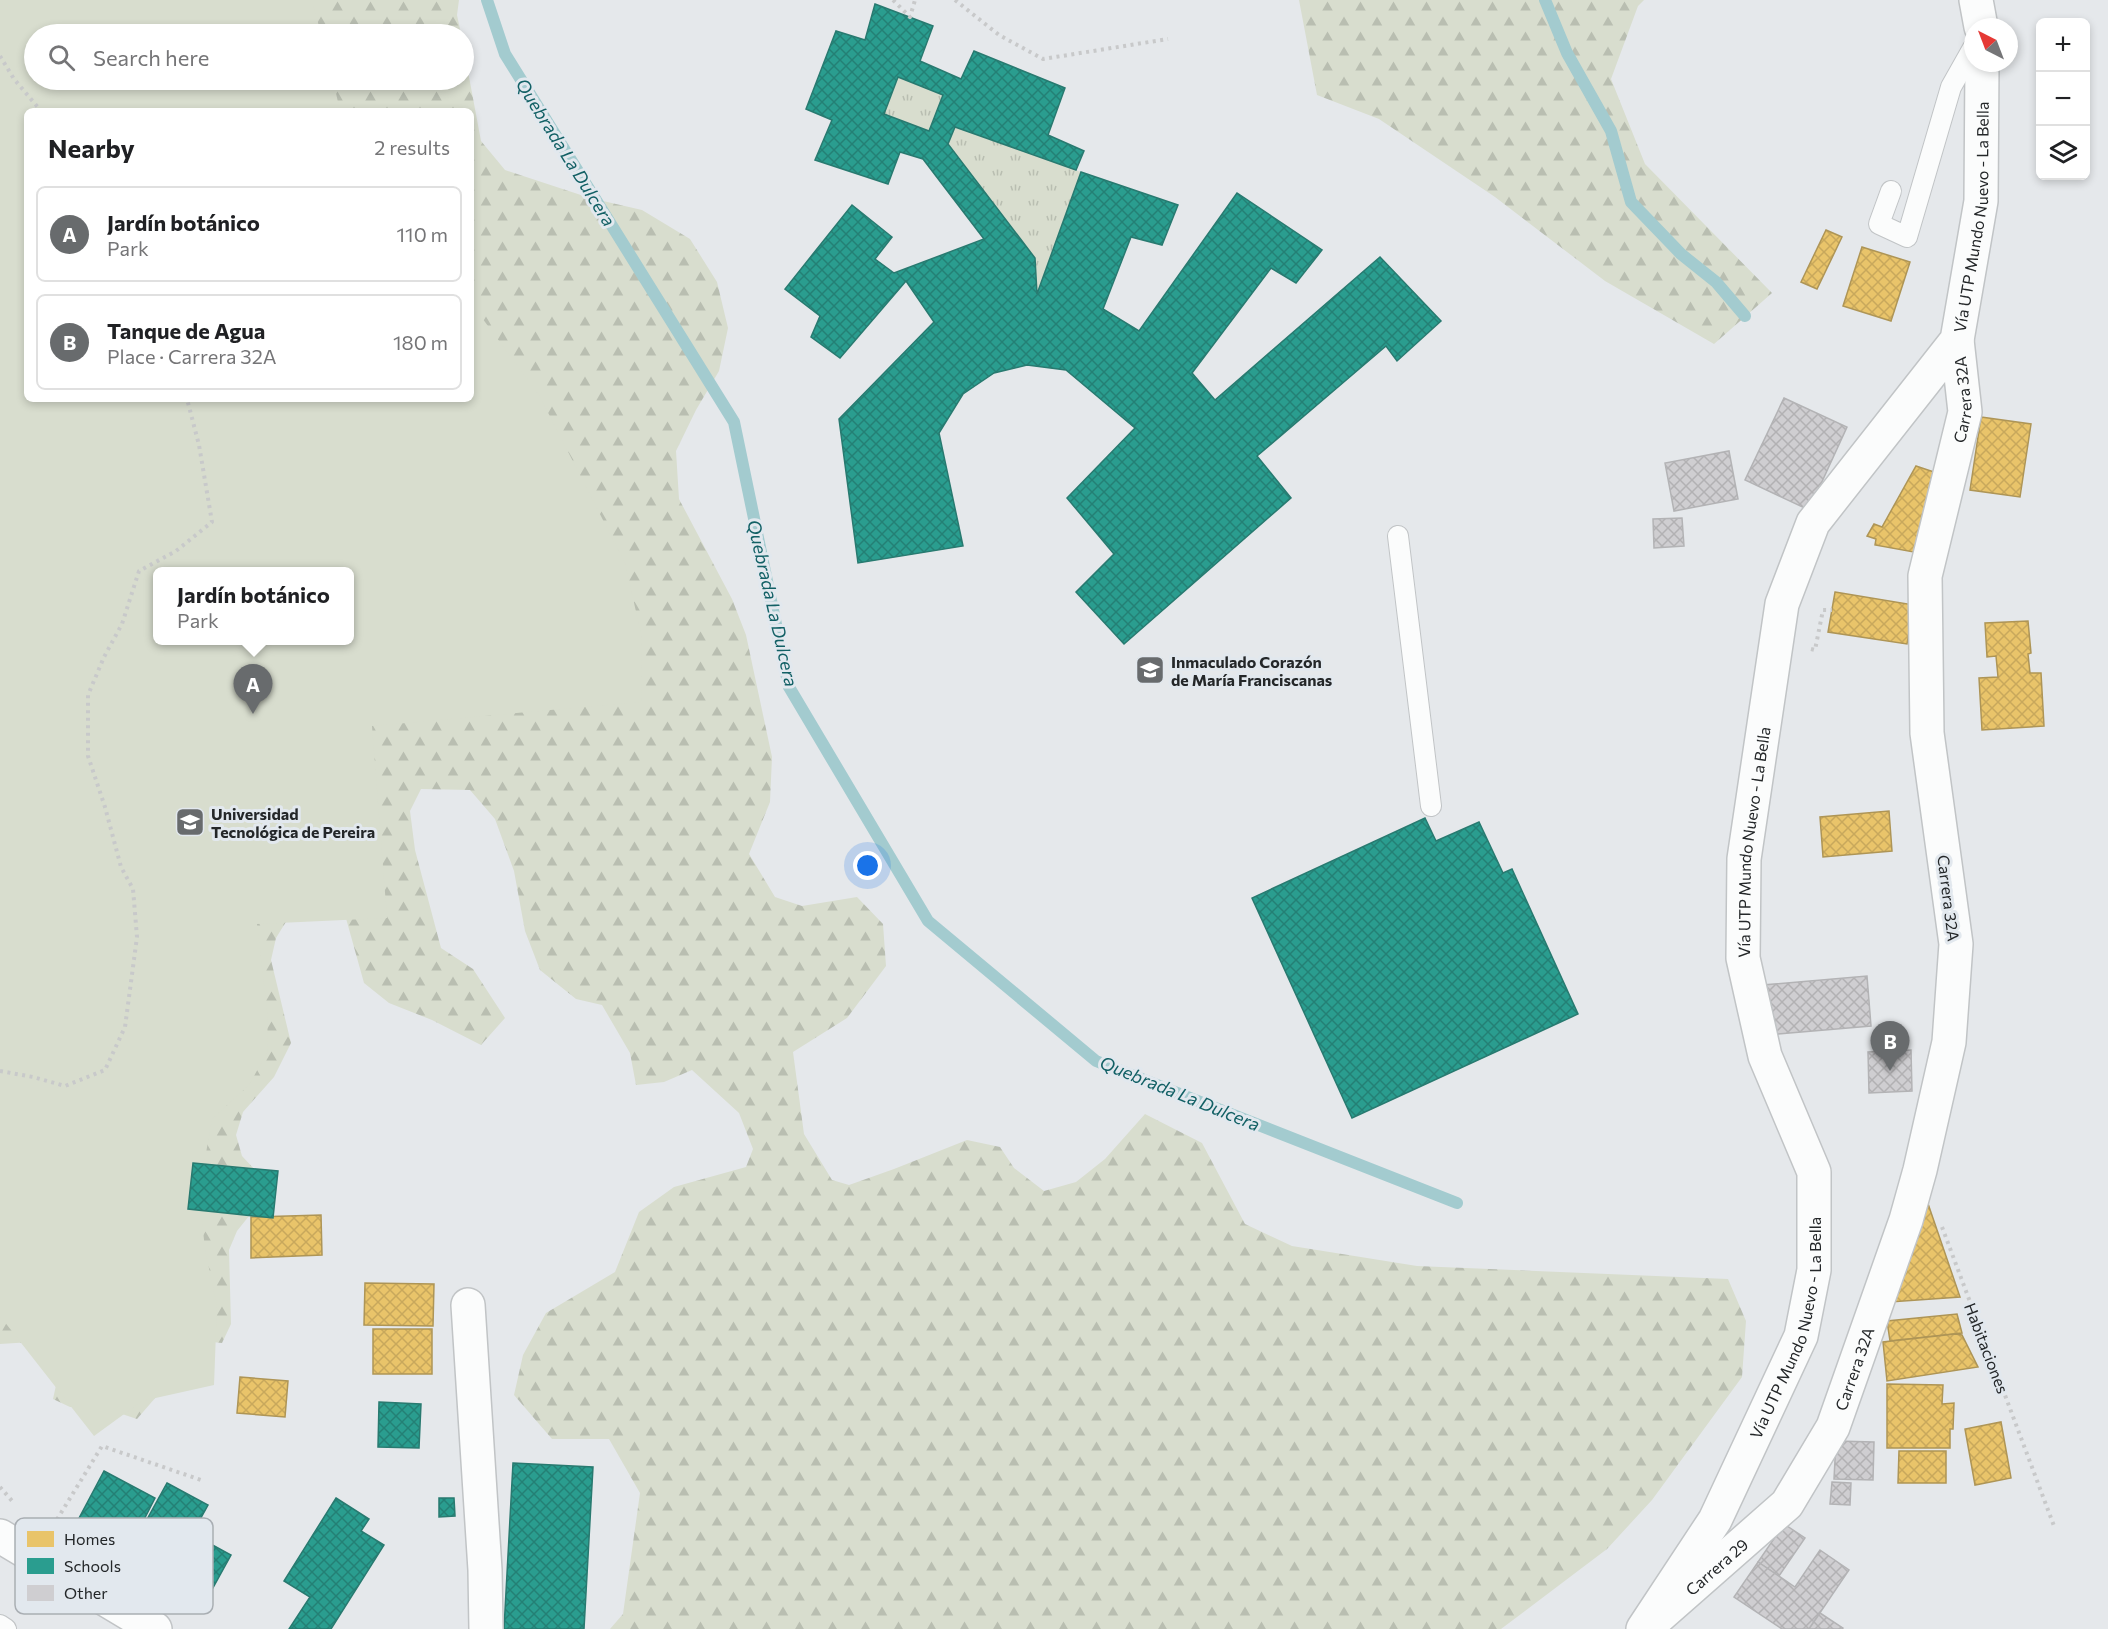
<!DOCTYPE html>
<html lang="en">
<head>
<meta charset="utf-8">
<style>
  :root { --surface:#fff; --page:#f2f2f2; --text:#202124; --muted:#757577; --line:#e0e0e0; --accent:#686b6d }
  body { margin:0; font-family:Commissioner,sans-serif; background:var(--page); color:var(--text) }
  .controls { position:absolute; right:18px; top:18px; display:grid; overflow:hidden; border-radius:9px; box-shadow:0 3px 9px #0003 }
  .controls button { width:54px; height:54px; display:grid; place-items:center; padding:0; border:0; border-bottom:2px solid var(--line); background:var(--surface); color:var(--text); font:30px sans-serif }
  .compass { position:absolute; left:1964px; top:18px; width:54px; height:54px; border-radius:50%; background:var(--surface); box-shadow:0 3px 9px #0003; rotate:318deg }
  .you { position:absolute; left:868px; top:866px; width:21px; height:21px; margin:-15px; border:4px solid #fff; border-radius:50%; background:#1a73e8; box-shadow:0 0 0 9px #1a73e833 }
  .badge { display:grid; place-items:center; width:39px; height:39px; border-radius:50%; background:var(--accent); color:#fff; font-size:20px; font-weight:700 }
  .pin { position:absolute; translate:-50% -50px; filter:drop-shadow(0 2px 3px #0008) }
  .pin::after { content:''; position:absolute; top:32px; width:21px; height:18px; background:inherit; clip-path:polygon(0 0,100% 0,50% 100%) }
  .popup { position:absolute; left:153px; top:567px; width:201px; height:78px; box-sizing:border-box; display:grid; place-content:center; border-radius:9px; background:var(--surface); filter:drop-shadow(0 2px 4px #0005); font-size:20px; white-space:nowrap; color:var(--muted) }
  .popup b { font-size:22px; color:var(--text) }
  .popup::after { content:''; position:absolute; left:50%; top:100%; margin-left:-12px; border:12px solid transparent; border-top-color:var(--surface) }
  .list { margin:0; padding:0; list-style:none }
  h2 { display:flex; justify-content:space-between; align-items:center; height:78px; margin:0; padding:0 24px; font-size:26px }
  h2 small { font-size:20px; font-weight:400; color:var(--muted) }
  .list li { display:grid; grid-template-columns:39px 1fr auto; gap:18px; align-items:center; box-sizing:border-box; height:96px; margin:0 12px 12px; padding:0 12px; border:2px solid var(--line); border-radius:9px }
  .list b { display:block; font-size:22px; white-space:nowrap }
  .list p { margin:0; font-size:20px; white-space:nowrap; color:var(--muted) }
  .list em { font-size:20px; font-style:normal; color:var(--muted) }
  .icon { flex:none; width:33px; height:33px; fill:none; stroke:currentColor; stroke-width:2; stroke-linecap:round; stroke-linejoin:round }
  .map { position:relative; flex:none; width:2108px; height:1629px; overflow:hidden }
  .search { position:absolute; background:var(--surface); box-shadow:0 3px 9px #0003; left:24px; top:24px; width:450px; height:66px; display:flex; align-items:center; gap:15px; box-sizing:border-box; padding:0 21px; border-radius:33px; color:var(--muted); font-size:22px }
  .panel { position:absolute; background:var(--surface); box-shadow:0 3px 9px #0003; left:24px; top:108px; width:450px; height:294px; border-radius:9px }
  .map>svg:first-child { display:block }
  .grass { fill:url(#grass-tufts) }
  .forest { fill:url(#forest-firs); fill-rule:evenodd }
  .garden { fill:#d8ddce; fill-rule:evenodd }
  .homes { fill:url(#homes-cross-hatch); stroke:#ae9556; stroke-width:1.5 }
  .schools { fill:url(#schools-cross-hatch); stroke:#287a70; stroke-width:1.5; fill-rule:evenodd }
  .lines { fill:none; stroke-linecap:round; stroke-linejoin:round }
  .stream { stroke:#a3cbcf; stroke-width:12 }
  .building { fill:url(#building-cross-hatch); stroke:#b3b3b5; stroke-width:1.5 }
  .service-casing { stroke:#c1c4c6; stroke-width:22 }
  .minor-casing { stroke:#c1c4c6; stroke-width:36 }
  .tertiary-casing { stroke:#c1c4c6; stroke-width:36 }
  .path { stroke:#c8c9ca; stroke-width:4; stroke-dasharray:3 4.5; stroke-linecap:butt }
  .service { stroke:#fbfcfc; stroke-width:20 }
  .minor { stroke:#fbfcfc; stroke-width:33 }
  .tertiary { stroke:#fbfcfc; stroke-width:33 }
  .labels { text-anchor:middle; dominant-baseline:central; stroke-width:6; stroke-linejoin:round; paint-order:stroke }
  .street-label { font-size:16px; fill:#242729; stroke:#e2e8ee }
  .poi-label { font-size:16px; font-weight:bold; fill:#242729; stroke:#e2e8ee; text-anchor:start }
  .water-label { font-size:18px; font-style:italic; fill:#126065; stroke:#e2e8ee }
  .key { fill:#e2e8ee; stroke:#a9aeb3; stroke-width:1.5 }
  .key-label { font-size:16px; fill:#242729 }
</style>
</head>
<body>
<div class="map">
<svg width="2108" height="1629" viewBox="0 0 2108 1629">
  <defs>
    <pattern id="grass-tufts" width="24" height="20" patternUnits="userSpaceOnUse" patternTransform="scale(1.5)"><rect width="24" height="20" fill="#d8ddce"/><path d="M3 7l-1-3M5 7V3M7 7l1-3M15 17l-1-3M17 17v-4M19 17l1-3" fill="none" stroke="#b9beb1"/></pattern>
    <pattern id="forest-firs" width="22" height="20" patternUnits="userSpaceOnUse" patternTransform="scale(1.5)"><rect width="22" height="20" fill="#d8ddce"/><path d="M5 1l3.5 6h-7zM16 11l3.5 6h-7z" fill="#b9beb1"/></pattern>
    <pattern id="homes-cross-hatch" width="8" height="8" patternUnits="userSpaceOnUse" patternTransform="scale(1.5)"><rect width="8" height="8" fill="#e9c46a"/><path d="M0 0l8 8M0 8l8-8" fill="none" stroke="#c8a85c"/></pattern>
    <pattern id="schools-cross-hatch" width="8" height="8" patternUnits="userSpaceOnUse" patternTransform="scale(1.5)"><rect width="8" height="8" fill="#2a9d8f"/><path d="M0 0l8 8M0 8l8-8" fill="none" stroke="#248075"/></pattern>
    <pattern id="building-cross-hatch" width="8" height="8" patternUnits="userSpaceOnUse" patternTransform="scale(1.5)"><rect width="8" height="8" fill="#cfced1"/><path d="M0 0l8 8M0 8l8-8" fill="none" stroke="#b2b1b3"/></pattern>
  </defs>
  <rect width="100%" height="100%" fill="#e5e8eb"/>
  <!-- grass -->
  <g class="grass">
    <polygon points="898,77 943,95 929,131 884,114"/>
    <polygon points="955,127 1081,172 1037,294 948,144"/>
  </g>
  <!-- forest -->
  <g class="forest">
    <path d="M0,0H459L457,15L461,34H34V80H464V50L481,141L505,170L590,198L642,210L690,239L717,282L728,328L719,371L696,410L676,451L679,499L732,599L746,635L772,757L770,802L749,854L775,897L802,906L857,897L883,924L886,966L847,1018L793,1052L804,1134L832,1180L849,1185L894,1169L967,1140L1000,1147L1014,1168L1044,1191L1076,1182L1105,1159L1145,1114L1202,1143L1245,1224L1292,1246L1417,1266L1728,1279L1746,1321L1742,1377L1652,1500L1607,1549L1501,1629H610L623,1614L640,1493L609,1439H552L514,1395L523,1355L546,1313L615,1272L639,1212L674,1187L746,1167L753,1149L739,1113L692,1070L664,1082L636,1085L630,1053L602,1005L576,999L540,970L525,931L514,871L495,819L470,790L421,789L410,811L415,850L441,948L473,969L505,1018L481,1045L432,1020L389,1003L364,983L342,904H297L276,938L271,960L291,1043L274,1077L243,1112L236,1135L242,1156L257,1172L253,1211L237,1231L229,1250L231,1324L222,1343L171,1338L156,1397L137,1419L107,1409L70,1407L53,1399L60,1367L32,1342L0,1344ZM27,111H471V399H27ZM157,572H349V640H157Z"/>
    <polygon points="1299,0 1644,0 1638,6 1611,79 1645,164 1772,293 1714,344 1605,281 1495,197 1379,119 1317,95"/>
  </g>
  <!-- garden -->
  <path class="garden" d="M0,0H312L321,34H34V80H333L340,111H27V399H471V303L539,395L625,563L642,638L641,702L372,726L387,918L257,924L267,1010L268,1051L249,1085L212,1119L199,1193L205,1249L217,1306L214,1385L142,1401L94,1436L0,1316ZM157,572H349V640H157Z"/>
  <!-- homes -->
  <g class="homes">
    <polygon points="1826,230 1842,237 1817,289 1801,282"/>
    <polygon points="1862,247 1910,262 1891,321 1843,306"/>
    <polygon points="1981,417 2031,424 2020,497 1970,490"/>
    <polygon points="1916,466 1934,472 1919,553 1875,545 1876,539 1867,536 1874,524 1882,527"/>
    <polygon points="1835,592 1914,605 1907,644 1828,632"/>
    <polygon points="2028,621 2031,653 2028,654 2030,673 2041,673 2044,726 1982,730 1979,678 1998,677 1996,656 1987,657 1985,623"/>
    <polygon points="1889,811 1892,851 1823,857 1820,817"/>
    <polygon points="1924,1192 1960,1297 1890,1302"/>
    <polygon points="321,1215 322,1255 251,1258 251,1217"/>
    <polygon points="365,1283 434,1284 433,1326 364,1325"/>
    <polygon points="1957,1314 1962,1333 1890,1341 1887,1321"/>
    <rect x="373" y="1329" width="59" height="45"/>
    <polygon points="1955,1334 1962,1335 1978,1367 1887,1381 1883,1342"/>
    <polygon points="240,1377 288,1381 285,1417 237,1413"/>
    <polygon points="1887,1384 1943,1385 1942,1404 1954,1403 1953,1429 1950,1429 1950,1448 1887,1448"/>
    <polygon points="2001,1422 2011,1478 1975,1485 1965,1429"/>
    <polygon points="1899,1451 1946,1451 1946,1483 1898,1483"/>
  </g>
  <!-- schools -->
  <g class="schools">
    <path d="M875,4L933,26L920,61L961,79L974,51L1065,88L1048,135L1084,151L1076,170L955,127L948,144L1035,258L1037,294L1081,172L1178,205L1162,245L1131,237L1103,309L1139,331L1237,193L1322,250L1296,283L1271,268L1192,373L1215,400L1380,257L1441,321L1397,361L1386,346L1257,456L1291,498L1124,644L1076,592L1114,554L1067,498L1135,428L1066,370L1027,365L994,373L963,394L939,433L963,546L858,563L839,419L934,322L906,281L840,358L811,337L820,316L785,289L852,205L892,237L875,259L894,273L984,239L923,159L900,152L888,184L815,160L832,120L806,109L836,31L865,40ZM898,77L943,95L929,131L884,114Z"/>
    <polygon points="1425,818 1436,841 1479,822 1503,873 1512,869 1578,1014 1352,1118 1252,898"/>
    <polygon points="193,1163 278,1171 273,1218 188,1209"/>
    <polygon points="379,1402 421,1404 419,1448 378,1447"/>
    <polygon points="513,1463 593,1467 584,1629 504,1629"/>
    <polygon points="104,1471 155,1498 129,1549 77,1522"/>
    <polygon points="167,1483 208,1505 170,1574 129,1552"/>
    <polygon points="336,1498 369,1519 361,1531 384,1545 331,1629 289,1629 310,1597 284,1581"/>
    <polygon points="439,1498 454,1498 455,1516 439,1517"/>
    <polygon points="196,1536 231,1555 209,1595 174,1576"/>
  </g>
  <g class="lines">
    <!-- stream -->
    <g class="stream">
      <polyline points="487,0 505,54 734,422 789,687 928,921 1096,1061 1457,1203"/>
      <polyline points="1545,0 1567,53 1611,131 1631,202 1681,254 1716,282 1745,316"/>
    </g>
  </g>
  <!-- building -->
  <g class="building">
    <polygon points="1784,398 1847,427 1809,510 1745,480"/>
    <polygon points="1729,451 1738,499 1674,511 1665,463"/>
    <polygon points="1682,518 1684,546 1654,548 1653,519"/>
    <polygon points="1867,976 1871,1026 1767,1035 1763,985"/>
    <polygon points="1911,1050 1912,1091 1869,1093 1868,1052"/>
    <polygon points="1836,1441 1874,1442 1873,1480 1834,1479"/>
    <polygon points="1832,1482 1851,1483 1850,1505 1830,1504"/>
    <polygon points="1784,1524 1805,1538 1779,1576 1758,1562"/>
    <polygon points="1820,1550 1849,1570 1809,1629 1782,1629 1734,1597 1758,1562 1795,1587"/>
    <polygon points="1820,1613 1843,1628 1842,1629 1809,1629"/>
  </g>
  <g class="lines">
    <!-- service casing -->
    <g class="service-casing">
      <g id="service">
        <polyline points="1891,191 1879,224 1907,237 1951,87 1973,48"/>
        <polyline points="1398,536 1431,806"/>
        <polyline points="0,1625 6,1629"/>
      </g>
    </g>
    <!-- minor casing -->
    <g class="minor-casing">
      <g id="minor">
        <polyline points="468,1305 485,1570 486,1629"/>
        <path id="s1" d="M1656,1619L1787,1504L1833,1427L1906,1220L1920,1170L1949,1042L1956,944L1927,733L1925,576L1965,412L1957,340"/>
      </g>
    </g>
    <!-- tertiary casing -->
    <g class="tertiary-casing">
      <g id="tertiary">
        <polyline points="1976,0 1981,27"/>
        <polyline points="0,1536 155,1629"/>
        <path id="s2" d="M1643,1629L1715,1520L1801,1336L1814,1270V1172L1765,1056L1743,958L1744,859L1782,604L1813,523L1957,340L1981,201L1982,63"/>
      </g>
    </g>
    <!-- path -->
    <g class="path">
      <polyline points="893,0 910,17 915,0"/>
      <polyline points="955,0 999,35 1043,59 1168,39"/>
      <polyline points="0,56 14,79 41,111"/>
      <polyline points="1811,649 1815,650 1823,610 1832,610"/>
      <polyline points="0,1071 33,1077 65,1086 105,1070 125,1027 137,937 133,889 121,867 105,807 88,756 88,695 104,657 122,624 139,571 176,551 212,522 199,445 187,399"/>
      <polyline points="1942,1227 2054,1526"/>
      <polyline points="0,1487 13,1502"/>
      <polyline points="53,1526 102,1446 201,1480"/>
    </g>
    <!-- service -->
    <use href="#service" class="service"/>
    <!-- minor -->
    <use href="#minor" class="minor"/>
    <!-- tertiary -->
    <use href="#tertiary" class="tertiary"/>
  </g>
  <!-- icons -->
  <defs>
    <g id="school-square" transform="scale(1.5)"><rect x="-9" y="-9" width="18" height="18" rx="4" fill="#686b6d" stroke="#e2e8ee"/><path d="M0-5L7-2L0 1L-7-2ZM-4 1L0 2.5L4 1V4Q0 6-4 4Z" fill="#fff"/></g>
    <g id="university-square" transform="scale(1.5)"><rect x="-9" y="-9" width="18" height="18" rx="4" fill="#686b6d" stroke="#e2e8ee"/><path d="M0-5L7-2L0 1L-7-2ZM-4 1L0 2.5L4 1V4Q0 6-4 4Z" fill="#fff"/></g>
  </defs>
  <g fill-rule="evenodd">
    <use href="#school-square" x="1150" y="670"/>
    <use href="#university-square" x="190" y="822"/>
  </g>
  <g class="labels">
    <!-- street labels -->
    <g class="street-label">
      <text stroke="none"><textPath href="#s2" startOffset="1526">Vía UTP Mundo Nuevo - La Bella</textPath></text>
      <text stroke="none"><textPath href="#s1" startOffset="1316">Carrera 32A</textPath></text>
      <text stroke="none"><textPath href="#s2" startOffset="842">Vía UTP Mundo Nuevo - La Bella</textPath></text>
      <text transform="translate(1949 898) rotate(83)">Carrera 32A</text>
      <text stroke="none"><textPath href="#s2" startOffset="338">Vía UTP Mundo Nuevo - La Bella</textPath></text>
      <text transform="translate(1987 1348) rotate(69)">Habitaciones</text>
      <text stroke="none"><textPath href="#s1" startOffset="326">Carrera 32A</textPath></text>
      <text stroke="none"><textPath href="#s1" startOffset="80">Carrera 29</textPath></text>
    </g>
    <!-- poi labels -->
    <g class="poi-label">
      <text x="1171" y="661">Inmaculado Corazón<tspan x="1171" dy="18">de María Franciscanas</tspan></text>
      <text x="211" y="813">Universidad<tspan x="211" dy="18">Tecnológica de Pereira</tspan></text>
    </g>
    <!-- water labels -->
    <g class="water-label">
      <text transform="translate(566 152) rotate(58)">Quebrada La Dulcera</text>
      <text transform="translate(773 603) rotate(77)">Quebrada La Dulcera</text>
      <text transform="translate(1180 1093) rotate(22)">Quebrada La Dulcera</text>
    </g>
  </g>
  <!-- legend -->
  <rect x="15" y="1518" width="198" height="96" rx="9" class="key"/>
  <rect x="27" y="1531" width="27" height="16" fill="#e9c46a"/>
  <rect x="27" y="1558" width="27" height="16" fill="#2a9d8f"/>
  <rect x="27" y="1585" width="27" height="16" fill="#cfced1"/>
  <g class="key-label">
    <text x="64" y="1545">Homes</text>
    <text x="64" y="1572">Schools</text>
    <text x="64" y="1599">Other</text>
  </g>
</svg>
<div class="controls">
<button>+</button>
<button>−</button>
<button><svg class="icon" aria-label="layers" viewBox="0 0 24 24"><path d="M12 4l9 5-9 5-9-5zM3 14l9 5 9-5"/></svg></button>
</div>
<svg class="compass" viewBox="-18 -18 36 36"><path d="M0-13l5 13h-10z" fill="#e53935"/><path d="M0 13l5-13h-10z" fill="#757577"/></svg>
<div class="you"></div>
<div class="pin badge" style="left:253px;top:714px">A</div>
<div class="popup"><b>Jardín botánico</b>Park</div>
<div class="pin badge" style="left:1890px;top:1071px">B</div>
<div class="search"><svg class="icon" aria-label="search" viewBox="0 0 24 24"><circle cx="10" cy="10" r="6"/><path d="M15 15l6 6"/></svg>Search here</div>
<section class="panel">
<h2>Nearby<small>2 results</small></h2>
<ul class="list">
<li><span class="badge">A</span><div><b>Jardín botánico</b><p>Park</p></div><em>110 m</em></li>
<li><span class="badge">B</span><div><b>Tanque de Agua</b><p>Place · Carrera 32A</p></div><em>180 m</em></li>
</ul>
</section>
</div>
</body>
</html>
